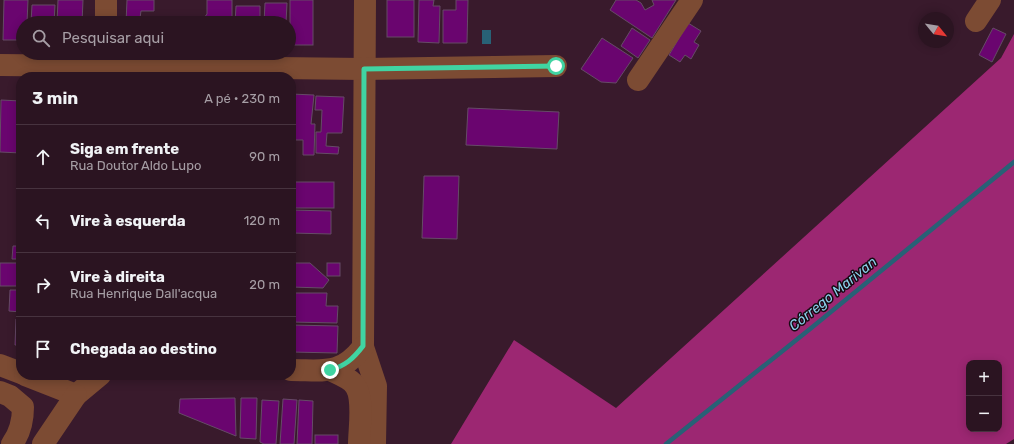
<!DOCTYPE html>
<html lang="pt">
<head>
<meta charset="utf-8">
<style>
  :root { --surface:#2b1421; --page:#331d2a; --text:#f1f3f6; --muted:#a69ea5; --line:#47333f }
  body { margin:0; font-family:Rubik,sans-serif; background:var(--page); color:var(--text) }
  .controls { position:absolute; right:12px; bottom:12px; display:grid; overflow:hidden; border-radius:8px; box-shadow:0 2px 10px #0003 }
  .controls button { width:36px; height:36px; display:grid; place-items:center; padding:0; border:0; border-bottom:1px solid var(--line); background:var(--surface); color:var(--text); font:20px sans-serif }
  .compass { position:absolute; left:918px; top:12px; width:36px; height:36px; border-radius:50%; background:var(--surface); box-shadow:0 2px 10px #0003; rotate:120deg }
  .stop { position:absolute; width:12px; height:12px; margin:-9px; border:3px solid #40d4a2; border-radius:50%; background:#fff }
  .stop.end { background:#40d4a2; border-color:#fff; box-shadow:0 1px 4px #0008 }
  .list { margin:0; padding:0; list-style:none }
  h2 { display:flex; justify-content:space-between; align-items:center; height:52px; margin:0; padding:0 16px; font-size:17px }
  h2 small { font-size:13px; font-weight:400; color:var(--muted) }
  .list li { display:grid; grid-template-columns:26px 1fr auto; gap:12px; align-items:center; box-sizing:border-box; height:64px; padding:0 16px; border-top:1px solid var(--line) }
  .list b { display:block; font-size:15px; white-space:nowrap }
  .list p { margin:0; font-size:13px; white-space:nowrap; color:var(--muted) }
  .list em { font-size:13px; font-style:normal; color:var(--muted) }
  .icon { flex:none; width:22px; height:22px; fill:none; stroke:currentColor; stroke-width:2; stroke-linecap:round; stroke-linejoin:round }
  .map { position:relative; flex:none; width:1014px; height:444px; overflow:hidden }
  .search { position:absolute; background:var(--surface); box-shadow:0 2px 10px #0003; left:16px; top:16px; width:280px; height:44px; display:flex; align-items:center; gap:10px; box-sizing:border-box; padding:0 14px; border-radius:22px; color:var(--muted); font-size:15px }
  .panel { position:absolute; background:var(--surface); box-shadow:0 2px 10px #0003; left:16px; top:72px; width:280px; height:308px; border-radius:16px }
  .map>svg:first-child { display:block }
  .forest { fill:#9c2772; fill-rule:evenodd }
  .water { fill:#286176 }
  .lines { fill:none; stroke-linecap:round; stroke-linejoin:round }
  .stream { stroke:#286176; stroke-width:4.5 }
  .building { fill:#6a056f; stroke:#664b67 }
  .minor { stroke:#7c4b33; stroke-width:22 }
  .route { stroke:#40d4a2; stroke-width:5 }
  .labels { text-anchor:middle; dominant-baseline:central; stroke-width:3; stroke-linejoin:round; paint-order:stroke }
  .water-label { font-size:14px; font-style:italic; fill:#8cd1ed; stroke:#180a12 }
</style>
</head>
<body>
<div class="map">
<svg width="1014" height="444" viewBox="0 0 1014 444">
  <rect width="100%" height="100%" fill="#391a2c"/>
  <!-- forest -->
  <path class="forest" d="M1014,34V439L1006,444H451L514,340L616,408L1001,58ZM969,363H999V429H969Z"/>
  <!-- water -->
  <rect class="water" x="482" y="30" width="9" height="14"/>
  <g class="lines">
    <!-- stream -->
    <polyline class="stream" points="666,444 810,329 1014,162"/>
  </g>
  <!-- building -->
  <g class="building">
    <polygon points="4,0 28,0 27,23 23,23 23,40 3,40"/>
    <polygon points="58,0 83,0 82,23 57,23"/>
    <polygon points="127,0 154,0 154,11 141,11 140,18 154,18 154,23 126,23"/>
    <polygon points="207,0 232,0 232,23 200,23 207,14"/>
    <rect x="290" y="0" width="23" height="45"/>
    <rect x="387" y="0" width="27" height="37"/>
    <polygon points="419,0 434,0 433,6 440,6 439,43 418,42"/>
    <polygon points="456,0 468,0 467,43 443,43 443,10 456,10"/>
    <polygon points="616,0 636,0 641,3 645,10 654,5 652,0 676,0 652,38 610,10"/>
    <polygon points="265,3 287,3 286,23 264,23"/>
    <polygon points="32,5 55,5 54,23 31,23"/>
    <polygon points="236,6 260,6 260,23 235,23"/>
    <polygon points="688,23 701,31 694,42 699,45 691,59 685,55 680,62 669,55"/>
    <polygon points="632,28 650,40 638,58 621,46"/>
    <polygon points="993,28 1006,34 992,62 979,55"/>
    <polygon points="602,38 633,58 616,83 601,82 581,69"/>
    <polygon points="291,94 314,95 311,124 315,124 314,155 303,155 303,140 291,140"/>
    <polygon points="316,96 344,97 342,133 327,133 326,146 339,147 338,154 316,153 316,132 321,132 322,110 315,110"/>
    <polygon points="1,100 21,101 19,144 21,144 21,153 0,152"/>
    <polygon points="468,108 559,112 557,149 466,145"/>
    <polygon points="424,176 459,176 457,239 422,238"/>
    <rect x="291" y="182" width="43" height="26"/>
    <polygon points="291,210 331,211 331,234 291,233"/>
    <polygon points="20,242 21,259 12,259 13,246 20,246"/>
    <rect x="0" y="263" width="21" height="23"/>
    <polygon points="291,263 310,263 329,280 323,288 291,287"/>
    <rect x="327" y="263" width="13" height="13"/>
    <polygon points="10,290 21,290 21,312 9,311"/>
    <polygon points="291,293 327,293 326,306 338,306 337,323 291,322"/>
    <polygon points="16,319 21,319 21,345 15,345"/>
    <polygon points="291,325 338,326 337,353 291,352"/>
    <polygon points="235,398 236,436 179,413 180,399"/>
    <polygon points="241,398 257,398 256,439 240,438"/>
    <polygon points="283,399 297,400 294,444 280,444"/>
    <polygon points="262,400 279,401 276,444 264,444 260,442"/>
    <polygon points="299,400 313,401 312,444 297,444"/>
    <rect x="315" y="435" width="23" height="9"/>
  </g>
  <g class="lines">
    <!-- minor -->
    <g class="minor">
      <polyline points="365,0 363,347 376,386 375,444"/>
      <polyline points="976,21 990,0"/>
      <polyline points="106,23 106,0"/>
      <polyline points="0,65 364,69 556,66"/>
      <polyline points="638,80 692,0"/>
      <polyline points="0,365 21,373"/>
      <path d="M291,370C324,370 340,376 363,347"/>
      <path d="M330,370C338,374 352,379 356,387C364,400 359,429 359,444"/>
      <polyline points="25,375 76,395 100,375"/>
      <path d="M0,392L10,396L23,407C23,421 20,433 12,444"/>
      <polyline points="43,444 76,395"/>
    </g>
  </g>
  <g class="lines">
    <!-- route -->
    <path class="route" d="M330,370C345,366 353,359 363,346L364,69L556,66"/>
  </g>
  <g class="labels">
    <!-- water labels -->
    <g class="water-label">
      <text transform="translate(833 294) rotate(-39)">Córrego Marivan</text>
    </g>
  </g>
</svg>
<div class="controls">
<button>+</button>
<button>−</button>
</div>
<svg class="compass" viewBox="-18 -18 36 36"><path d="M0-13l5 13h-10z" fill="#e53935"/><path d="M0 13l5-13h-10z" fill="#a69ea5"/></svg>
<div class="stop" style="left:556px;top:66px"></div>
<div class="stop end" style="left:330px;top:370px"></div>
<div class="search"><svg class="icon" aria-label="search" viewBox="0 0 24 24"><circle cx="10" cy="10" r="6"/><path d="M15 15l6 6"/></svg>Pesquisar aqui</div>
<section class="panel">
<h2>3 min<small>A pé · 230 m</small></h2>
<ul class="list">
<li><svg class="icon" aria-label="ahead" viewBox="0 0 24 24"><path d="M12 20V5M6 11l6-6 6 6"/></svg><div><b>Siga em frente</b><p>Rua Doutor Aldo Lupo</p></div><em>90 m</em></li>
<li><svg class="icon" aria-label="left" viewBox="0 0 24 24"><path d="M17 20v-9H6M10 6l-5 5 5 5"/></svg><div><b>Vire à esquerda</b></div><em>120 m</em></li>
<li><svg class="icon" aria-label="right" viewBox="0 0 24 24"><path d="M7 20v-9h11M14 6l5 5-5 5"/></svg><div><b>Vire à direita</b><p>Rua Henrique Dall'acqua</p></div><em>20 m</em></li>
<li><svg class="icon" aria-label="arrive" viewBox="0 0 24 24"><path d="M6 21V4h12l-3 4 3 4H6"/></svg><div><b>Chegada ao destino</b></div></li>
</ul>
</section>
</div>
</body>
</html>
